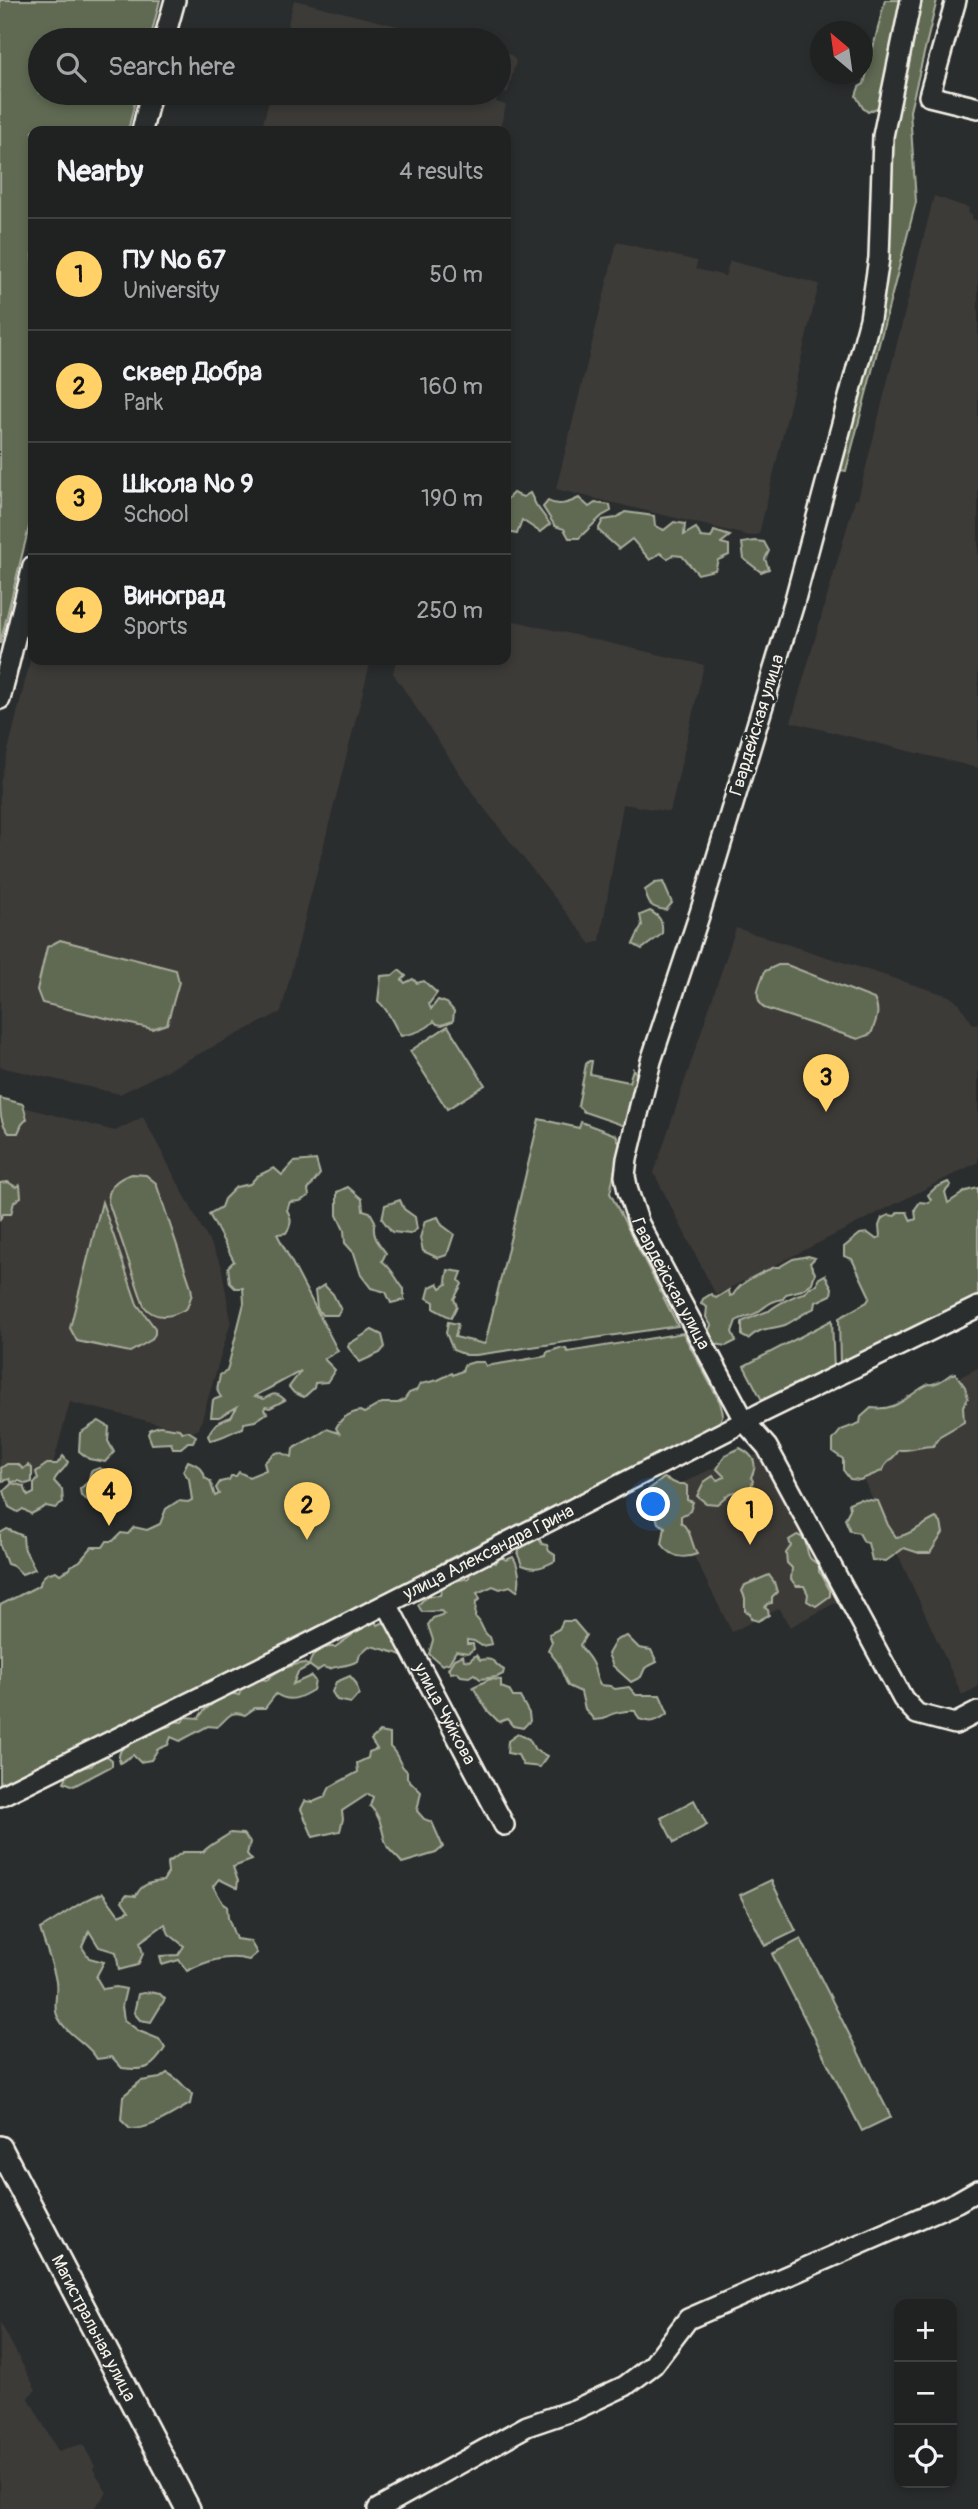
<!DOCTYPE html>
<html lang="en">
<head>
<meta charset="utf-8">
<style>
  :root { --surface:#202222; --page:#282a2a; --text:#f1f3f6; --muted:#a2a4a5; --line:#3d3f40; --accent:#ffd166 }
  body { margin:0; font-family:Pangolin,sans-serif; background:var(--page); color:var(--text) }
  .controls { position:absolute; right:21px; bottom:21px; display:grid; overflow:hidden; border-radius:14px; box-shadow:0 4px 10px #0003 }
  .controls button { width:63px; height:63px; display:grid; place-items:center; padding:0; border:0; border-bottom:2px solid var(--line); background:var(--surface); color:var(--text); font:35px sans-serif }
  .compass { position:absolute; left:810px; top:21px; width:63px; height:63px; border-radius:50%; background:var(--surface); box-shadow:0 4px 10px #0003; rotate:331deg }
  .you { position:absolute; left:654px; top:1505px; width:24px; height:24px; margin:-18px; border:5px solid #fff; border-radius:50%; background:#1a73e8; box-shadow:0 0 0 10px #1a73e833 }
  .badge { display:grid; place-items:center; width:46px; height:46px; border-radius:50%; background:var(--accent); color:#111; font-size:23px; font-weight:700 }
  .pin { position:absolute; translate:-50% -58px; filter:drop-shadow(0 2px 4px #0008) }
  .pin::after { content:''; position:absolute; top:37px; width:24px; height:21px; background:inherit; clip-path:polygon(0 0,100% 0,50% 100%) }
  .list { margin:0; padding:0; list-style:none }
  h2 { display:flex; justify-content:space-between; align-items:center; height:91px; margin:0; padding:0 28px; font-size:30px }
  h2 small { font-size:23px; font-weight:400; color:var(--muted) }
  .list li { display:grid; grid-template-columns:46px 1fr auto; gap:21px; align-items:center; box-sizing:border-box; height:112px; padding:0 28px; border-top:2px solid var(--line) }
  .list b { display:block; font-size:26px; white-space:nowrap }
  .list p { margin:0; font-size:23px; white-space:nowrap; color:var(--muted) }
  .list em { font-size:23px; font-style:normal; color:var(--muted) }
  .icon { flex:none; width:38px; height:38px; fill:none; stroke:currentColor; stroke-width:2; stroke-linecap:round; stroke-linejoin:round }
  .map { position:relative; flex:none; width:978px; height:2509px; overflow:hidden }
  .search { position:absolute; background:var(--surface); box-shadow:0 4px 10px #0003; left:28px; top:28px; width:483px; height:77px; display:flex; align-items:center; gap:18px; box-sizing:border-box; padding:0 24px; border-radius:38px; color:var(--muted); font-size:26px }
  .panel { position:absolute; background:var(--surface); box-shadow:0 4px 10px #0003; left:28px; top:126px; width:483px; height:539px; border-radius:14px }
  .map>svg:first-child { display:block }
  .built { fill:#3d3a38 }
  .green { fill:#606b52; stroke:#aaae9d; stroke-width:2 }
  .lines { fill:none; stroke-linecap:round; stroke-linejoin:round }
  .minor-casing { stroke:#f4f1e8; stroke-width:24 }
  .major-casing { stroke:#f4f1e8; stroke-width:28 }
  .minor { stroke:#2a2d2e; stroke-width:19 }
  .major { stroke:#2a2d2e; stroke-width:23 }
  .labels { text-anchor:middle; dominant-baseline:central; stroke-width:6; stroke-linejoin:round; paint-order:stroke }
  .street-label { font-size:18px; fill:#f4f1e8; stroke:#2a2d2e }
</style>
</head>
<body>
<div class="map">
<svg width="978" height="2509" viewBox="0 0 978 2509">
  <rect width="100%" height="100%" fill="#2a2d2e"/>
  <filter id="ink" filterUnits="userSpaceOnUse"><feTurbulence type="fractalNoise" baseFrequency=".0143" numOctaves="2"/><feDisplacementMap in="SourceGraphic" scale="14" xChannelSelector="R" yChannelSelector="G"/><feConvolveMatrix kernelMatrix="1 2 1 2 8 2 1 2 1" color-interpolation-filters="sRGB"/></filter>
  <g filter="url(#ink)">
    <!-- built -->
    <g class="built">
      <polygon points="294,0 453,40 284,40"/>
      <polygon points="499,52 511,55 516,61 508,92 498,94 496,102 506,105 499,131 261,131 271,93 499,93"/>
      <polygon points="934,196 969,208 968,214 972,215 972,219 978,221 978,768 791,722 855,500 858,499"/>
      <polygon points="617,242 697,261 696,269 725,276 730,261 819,284 759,534 750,536 556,489"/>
      <polygon points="506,619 704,665 670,812 623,804 600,941 591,944 476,798 393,673 396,660 506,660"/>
      <polygon points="33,649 33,660 371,660 281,1012 120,1094 0,1067 0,783"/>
      <polygon points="736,928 949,996 959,1003 972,1023 978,1025 978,1162 716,1295 654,1173"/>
      <polygon points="0,1101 115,1131 143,1117 221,1264 231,1321 199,1429 193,1432 70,1402 49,1479 0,1467"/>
      <polygon points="978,1368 978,1687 962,1695 844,1436"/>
      <polygon points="746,1452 750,1458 762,1452 838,1597 837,1602 790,1627 779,1608 732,1632 662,1493"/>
      <polygon points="0,2322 36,2390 28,2397 58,2451 83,2444 95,2467 93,2469 107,2493 93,2509 0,2509"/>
    </g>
    <!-- green -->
    <g class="green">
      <polygon points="0,0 160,0 150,40 40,40 40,93 137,93 128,131 33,131 33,511 0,644"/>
      <polygon points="885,0 902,0 879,107 868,112 863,108 856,96 859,87 864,84"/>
      <polygon points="919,0 937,0 910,111 916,202 846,471 839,470 877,322 890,237 894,127"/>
      <polygon points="513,493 523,497 530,493 536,505 550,524 540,532 522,520 517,534 506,532 506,500"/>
      <path d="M579,498L589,507L595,503L610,505L611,511L602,516L579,538H569L564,529L555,526L543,507L548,501C558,507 569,503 579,498Z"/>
      <polygon points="625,512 654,516 655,526 664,530 674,522 685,524 684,535 696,528 701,537 711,538 714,531 730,536 721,543 729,545 729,555 718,560 715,570 698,574 682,556 672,555 668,559 660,553 650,560 632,539 619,549 598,530 603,520 616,518"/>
      <polygon points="754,541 764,542 769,551 765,559 769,569 761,572 744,559 742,543"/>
      <path d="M663,882L672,903L666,910C651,908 648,905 645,890L655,883Z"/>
      <path d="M650,911C661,917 663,922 662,934L642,949L633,944L642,925L640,915Z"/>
      <polygon points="60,940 176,970 179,982 167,1024 152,1029 42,1003 37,990 47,947"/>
      <path d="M778,965H787L874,999C881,1011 876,1021 871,1034L858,1039L764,1008C752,996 760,985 765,971Z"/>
      <path d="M399,970L406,976L402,980L405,983L413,979L417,983L424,981L437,993L429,1004L431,1009L438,1000L447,1003L454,1011L453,1021L442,1025L437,1024L434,1021C427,1030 412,1034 401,1036C392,1023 390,1011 378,1001L381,976L393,975Z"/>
      <polygon points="448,1026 485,1085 447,1109 410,1051"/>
      <polygon points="589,1061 592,1061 590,1074 629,1082 633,1069 639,1078 625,1126 584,1112 578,1106 586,1064"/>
      <path d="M0,1098L23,1104L27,1119L22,1124L18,1133H9C0,1122 0,1112 0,1098Z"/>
      <polygon points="539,1119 579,1128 581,1122 616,1135 620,1145 610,1193 678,1326 476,1355 466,1355 453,1350 446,1333 448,1322 458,1324 455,1337 485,1344"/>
      <path d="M316,1160L320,1174L308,1190L309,1196L300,1201L290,1202L287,1210C292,1219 292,1224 286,1233L277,1234L338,1351L324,1359L335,1370L327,1382L315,1383L314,1388L304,1397L294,1393L289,1387L301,1371L255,1396L264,1399C273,1393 277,1392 285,1400L270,1408L265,1407L264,1410L267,1413L255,1421L244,1423L243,1428C229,1432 225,1438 210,1440L208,1436C213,1424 219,1421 231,1417L237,1407L219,1417H211L213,1400L221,1397C214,1388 219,1385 220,1375L227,1371L244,1303L243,1288H235L230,1283L228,1267L234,1261L209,1214L221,1207L224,1199L236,1187L250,1184L257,1176L274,1168L282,1175L294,1162Z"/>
      <path d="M132,1174L146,1175L156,1183L191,1287L192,1294L187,1308C173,1317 155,1321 144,1306L108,1201C108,1186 118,1178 132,1174Z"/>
      <polygon points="8,1182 16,1187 20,1185 21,1197 14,1202 11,1214 3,1214 0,1219 0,1183"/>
      <polygon points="948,1182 951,1185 945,1192 948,1203 966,1191 978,1188 978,1300 840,1366 839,1318 867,1302 870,1297 852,1259 844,1256 844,1247 860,1234 868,1233 876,1239 880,1237 879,1226 882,1218 889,1215 895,1216 898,1212 907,1212 911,1221 916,1219 915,1209 920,1202 929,1203 931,1200 928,1195 935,1188"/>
      <path d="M348,1187L362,1199L363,1210L370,1212L375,1221C371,1235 378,1243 386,1253L382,1261C393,1269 395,1278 404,1289V1300L391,1303L386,1292L371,1288L361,1275L354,1253L345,1243L344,1230L337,1215V1192Z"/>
      <polygon points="400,1200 404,1209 415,1217 417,1229 410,1234 392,1232 382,1219 385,1205"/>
      <polygon points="102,1202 137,1304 155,1328 155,1334 151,1340 130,1352 77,1341 70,1328"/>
      <polygon points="438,1217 442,1225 454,1234 447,1255 438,1258 423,1251 420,1238 425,1221"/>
      <path d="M808,1256L815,1258L810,1263L815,1273L812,1283L802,1290L786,1294L783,1299C772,1300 766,1306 758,1312C752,1316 743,1317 736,1321L732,1332L736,1341L726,1346L715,1344L708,1333L711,1325L706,1317L707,1307L701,1304L703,1299L711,1294L716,1298L729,1290L730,1296L733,1295C741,1281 760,1273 775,1267H779L793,1259Z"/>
      <polygon points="448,1270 462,1272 459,1280 462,1284 454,1299 457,1306 451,1318 434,1309 434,1302 427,1298 430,1287 438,1283 441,1288 447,1284 446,1281"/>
      <path d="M825,1275L832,1288L831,1295L816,1302L815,1308C804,1312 796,1320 785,1325C771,1330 761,1326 748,1339L742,1336V1322C743,1321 767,1311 769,1311C774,1306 798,1293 805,1293L810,1287L817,1285L818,1279Z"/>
      <polygon points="324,1285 333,1294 341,1310 337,1315 322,1315 317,1308 315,1291"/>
      <polygon points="832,1320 834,1370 765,1406 744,1366"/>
      <polygon points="372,1330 382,1335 385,1347 380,1353 360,1362 348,1347 349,1344"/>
      <path d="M683,1333L720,1402L723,1414L719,1424L441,1563L440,1569L410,1583L408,1581L363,1604L361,1610L322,1628L317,1627L308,1632L303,1638L300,1636L264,1654L253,1662L250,1661L237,1667L232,1674L209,1682L202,1690L0,1788V1605L40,1585C41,1575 48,1573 56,1571L60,1574L70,1569L71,1566L80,1561L92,1547H103L107,1541H113L121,1533L128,1534L134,1527L147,1530L160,1524L166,1509L178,1501L188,1502L192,1500L189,1479L183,1471L188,1461C197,1465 203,1467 205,1478L210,1481L215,1496L219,1494L216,1488L220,1482L229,1480L231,1476H236L239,1472L249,1477L266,1470L264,1463L273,1454L279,1452L292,1457L293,1449C303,1441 316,1438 327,1429L339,1433L336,1428C341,1417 350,1413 360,1411L364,1413L382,1403H398L404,1400L409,1393L417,1390L420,1384L438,1380L452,1373L453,1375L462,1371L464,1365L474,1362H484L486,1366L546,1356L547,1352L560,1348L566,1349L568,1352Z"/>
      <path d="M955,1373L965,1387L968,1398L963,1406L964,1422L940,1436L933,1446C920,1446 912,1451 899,1450C894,1459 886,1461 882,1471L860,1480L850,1479L843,1470V1459L833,1452V1440L841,1430L860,1423L861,1417L871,1408C898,1411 904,1398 925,1386C932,1382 928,1386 936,1383C944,1381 947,1375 955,1373Z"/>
      <polygon points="99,1421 109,1427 108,1441 114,1452 105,1462 89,1459 79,1451 80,1433"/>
      <polygon points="160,1426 179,1429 182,1432 188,1431 196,1436 193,1442 188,1442 181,1448 173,1448 171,1443 152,1444 148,1434 150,1429"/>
      <path d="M740,1448C753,1455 759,1463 751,1477L753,1481L750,1489L730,1493L717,1504L706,1503L697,1496L704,1482L713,1476L717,1480L725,1477L717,1469L725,1455Z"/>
      <path d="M63,1456L68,1462C65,1470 57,1473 54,1481L62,1490L63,1503L55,1508L46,1506L31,1514L23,1509L18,1512L9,1507L4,1491L12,1483L24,1486L28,1496L34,1493V1484L38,1479L36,1472L47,1464H57Z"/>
      <polygon points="7,1464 18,1464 23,1469 28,1465 32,1468 32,1482 26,1484 19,1481 11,1482 10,1479 2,1481 1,1468"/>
      <polygon points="99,1468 116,1475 116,1489 91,1502 81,1496 80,1489 88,1482 91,1471"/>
      <path d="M664,1478L677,1484H684L687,1486V1500L693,1502L690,1511L681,1516V1522C693,1534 690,1541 697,1554C682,1560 671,1557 662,1544L665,1527L658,1523C655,1511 650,1502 648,1490Z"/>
      <path d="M859,1499L878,1501L888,1525L896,1537C909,1536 923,1524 936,1518L941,1523L943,1533L930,1553H919L904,1548L886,1561L872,1560L868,1543L864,1542L859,1533L850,1531L845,1519L850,1509L849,1503Z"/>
      <polygon points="7,1529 23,1536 24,1548 35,1569 22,1574 13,1566 7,1564 0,1545 0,1533"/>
      <path d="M797,1535C810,1539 804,1548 810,1558C812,1561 816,1562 819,1565V1572C825,1577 825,1584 830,1590V1596L816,1606L807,1601L808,1594L804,1586H796L791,1579L792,1568L787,1563L786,1553L791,1546L789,1540Z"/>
      <path d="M532,1537L539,1538L542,1544L547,1545L549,1551L555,1555V1561C543,1567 536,1571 522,1565L518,1555L520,1546Z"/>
      <path d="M501,1557L506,1560L513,1557C518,1564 522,1582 517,1591L510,1586L500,1589L493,1586L477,1593L480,1599L476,1602L475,1617C483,1622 481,1632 490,1637L492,1644L482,1646L474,1641L467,1640V1644H473L474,1649L468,1653L456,1651L449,1663L442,1665L429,1654L433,1640L428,1625L433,1618L444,1614L441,1611L422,1612L418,1605L427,1596L440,1595L442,1587L451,1582L469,1578L470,1571L479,1568L489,1561L495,1563Z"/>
      <polygon points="769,1575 774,1582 777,1592 772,1597 772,1603 767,1604 765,1608 768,1610 769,1615 758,1621 751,1619 750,1613 745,1611 745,1598 742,1591 745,1585"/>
      <path d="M374,1621L378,1625L384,1622L391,1623L401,1645V1655C397,1653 373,1646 369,1646L360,1654L358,1661C346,1667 339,1665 329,1669L323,1667L317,1671L309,1665C312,1652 322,1646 335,1647L352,1635L355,1629L362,1628Z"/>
      <path d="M563,1621H574L586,1635L580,1645C583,1652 587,1654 591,1661C596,1669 595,1677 600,1685L610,1686L615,1689L629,1687L636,1695H660L668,1713C658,1721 651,1724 639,1719L635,1711C626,1710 610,1713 603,1719L594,1720L585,1709L581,1692L568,1686L558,1663L548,1650L552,1642L549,1634L559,1629Z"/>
      <polygon points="627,1636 639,1648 651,1650 657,1662 645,1668 641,1677 631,1682 613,1666 608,1654 616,1640"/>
      <path d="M463,1655L464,1660L469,1661L476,1655L480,1660C496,1657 493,1664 504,1670L503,1674L497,1677L480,1679L474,1674L469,1677L461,1676L457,1672L451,1673L448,1669L454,1659Z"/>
      <path d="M304,1663L309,1666L298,1672L293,1684L311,1676L315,1681L313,1690C300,1698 290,1703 276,1694L265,1708H255L245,1715C229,1709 228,1719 217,1727L208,1726L180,1741L171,1737L168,1745L158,1749L151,1760L140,1762L133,1755L120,1763C112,1741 154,1729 171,1726L173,1721L182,1722L186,1717L199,1718C204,1706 218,1703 226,1692L239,1695L243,1683L259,1679L267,1680C276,1670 291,1665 304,1663Z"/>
      <polygon points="350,1676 356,1683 359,1694 351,1703 337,1700 332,1692 336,1682"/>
      <polygon points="490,1679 501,1680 501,1687 509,1690 513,1697 520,1697 529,1713 530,1721 523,1728 513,1726 507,1719 499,1722 487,1710 473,1687"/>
      <path d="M379,1732L390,1734V1747C399,1754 398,1765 407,1771V1778L421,1792L417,1811L424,1819L432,1822L443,1847L436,1853L402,1863C398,1857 390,1852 387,1846C381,1831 382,1817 370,1806L373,1797L368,1794L342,1811L343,1819L340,1831L313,1837L301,1809L305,1801L313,1802L325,1797L330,1787L358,1772L357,1763L368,1758L369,1752L377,1749L371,1740Z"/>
      <polygon points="518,1734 529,1739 535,1750 547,1756 540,1767 523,1765 518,1755 507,1753 508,1741"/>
      <path d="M107,1756L112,1760V1766L74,1786L64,1782L68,1774C77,1773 81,1766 91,1766L99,1758Z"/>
      <polygon points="694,1800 707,1825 674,1843 661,1818"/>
      <path d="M230,1833L243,1834L250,1842L247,1854L252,1860L233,1867L238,1881L237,1888L219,1879L213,1886L224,1905L227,1906L228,1918L236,1939L250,1941L257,1953L249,1960C226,1954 207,1961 187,1971L179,1960L162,1965L160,1956L178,1955L184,1946L169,1934L165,1924L140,1942L143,1954L138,1965L119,1970L116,1952L99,1947L89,1931L82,1947L89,1958L104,1962L96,1977L103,1989L116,1987L126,1989L122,2006L124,2020L139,2031L159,2039L165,2048C152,2069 146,2071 122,2068L112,2057L97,2059C88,2042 65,2035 57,2015C53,2006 58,1992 56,1982C53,1963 45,1947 40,1929C62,1917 79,1901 103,1893L119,1915L129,1911L122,1901L126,1895L136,1896C141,1884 151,1882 163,1881L168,1873L167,1863L183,1852H203C210,1844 221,1840 230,1833Z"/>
      <polygon points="771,1880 796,1931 765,1946 740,1895"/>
      <polygon points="801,1939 891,2117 862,2131 772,1954"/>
      <polygon points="149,1992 160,1994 165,1999 151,2022 140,2020 134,2013 138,1994"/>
      <path d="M167,2073C179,2078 183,2087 192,2094L190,2104C170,2115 152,2129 130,2129L121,2120L123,2096L141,2081L160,2078Z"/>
    </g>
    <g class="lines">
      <!-- minor casing -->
      <g class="minor-casing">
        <g id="minor">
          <path id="s1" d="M911,0L883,136L879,258L870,319L794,603L700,913L651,1061L627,1159L625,1176L628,1191L639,1224L745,1422L767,1447L903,1699L917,1714L955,1724L978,1712"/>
          <polyline points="956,0 929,96 978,108"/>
          <polyline points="164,40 175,0"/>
          <polyline points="142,131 151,93"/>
          <polyline points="0,699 33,566"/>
          <path id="s2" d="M387,1604L504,1825"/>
          <path id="s3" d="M0,1796L292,1652L765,1411L978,1307"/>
          <polyline points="378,2509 527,2426 574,2410 625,2386 653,2365 688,2319 957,2202 978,2190"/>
        </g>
      </g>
      <!-- major casing -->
      <g class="major-casing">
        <g id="major">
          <path id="s4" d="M0,2148L188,2509"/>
        </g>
      </g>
      <!-- minor -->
      <use href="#minor" class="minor"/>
      <!-- major -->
      <use href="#major" class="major"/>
    </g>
  </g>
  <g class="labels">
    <!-- street labels -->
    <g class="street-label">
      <text transform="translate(757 725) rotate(-73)">Гвардейская улица</text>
      <text stroke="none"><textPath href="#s1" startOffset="1332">Гвардейская улица</textPath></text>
      <text stroke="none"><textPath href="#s3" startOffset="546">улица Александра Грина</textPath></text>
      <text stroke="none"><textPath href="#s2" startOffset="124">улица Чуйкова</textPath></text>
      <text stroke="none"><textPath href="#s4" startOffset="203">Магистральная улица</textPath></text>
    </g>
  </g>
</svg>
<div class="controls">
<button>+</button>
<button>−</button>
<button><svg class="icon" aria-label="locate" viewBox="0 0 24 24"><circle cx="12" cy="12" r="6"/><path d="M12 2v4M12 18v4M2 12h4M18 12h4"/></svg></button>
</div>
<svg class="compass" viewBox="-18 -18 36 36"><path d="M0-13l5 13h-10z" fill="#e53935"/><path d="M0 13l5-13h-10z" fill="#a2a4a5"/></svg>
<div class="you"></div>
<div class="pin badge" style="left:750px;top:1545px">1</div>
<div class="pin badge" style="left:307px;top:1540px">2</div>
<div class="pin badge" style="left:826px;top:1112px">3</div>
<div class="pin badge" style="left:109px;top:1526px">4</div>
<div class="search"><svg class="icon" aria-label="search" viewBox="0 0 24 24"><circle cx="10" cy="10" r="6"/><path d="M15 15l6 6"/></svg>Search here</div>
<section class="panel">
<h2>Nearby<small>4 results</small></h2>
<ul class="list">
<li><span class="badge">1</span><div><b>ПУ № 67</b><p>University</p></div><em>50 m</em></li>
<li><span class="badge">2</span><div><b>сквер Добра</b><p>Park</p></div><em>160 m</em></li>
<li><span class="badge">3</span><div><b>Школа № 9</b><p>School</p></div><em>190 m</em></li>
<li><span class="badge">4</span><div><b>Виноград</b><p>Sports</p></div><em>250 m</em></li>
</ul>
</section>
</div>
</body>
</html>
